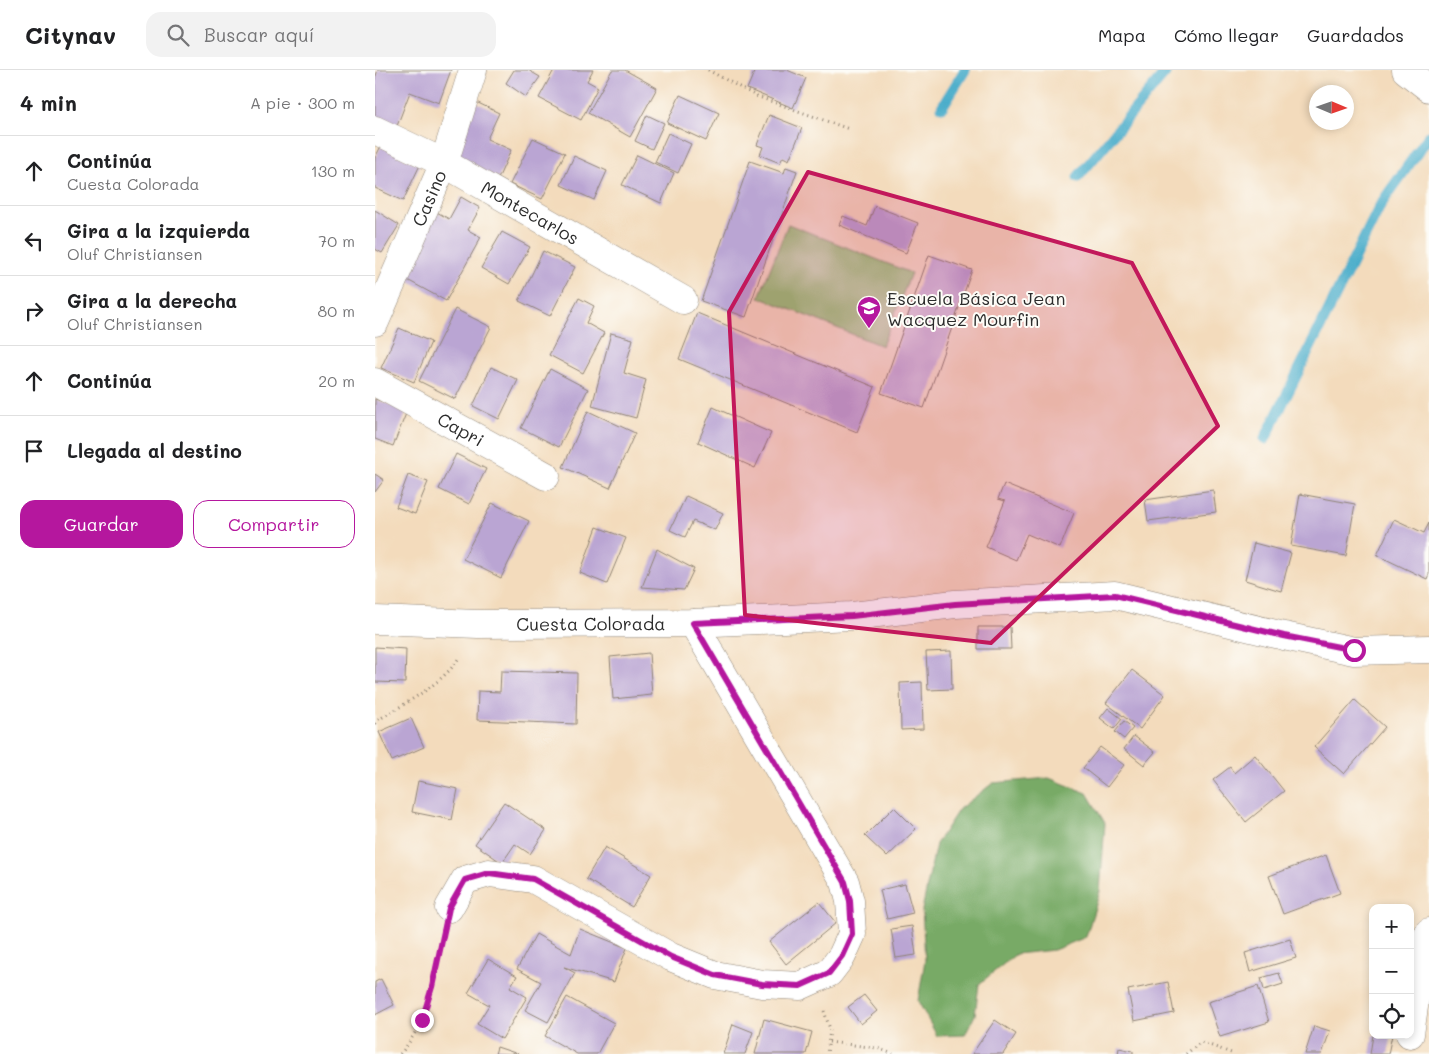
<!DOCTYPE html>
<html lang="es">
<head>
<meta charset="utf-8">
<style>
  :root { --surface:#fff; --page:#f2f2f2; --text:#202124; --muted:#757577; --line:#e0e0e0; --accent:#b5179e }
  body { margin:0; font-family:Mali,sans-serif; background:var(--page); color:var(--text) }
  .controls { position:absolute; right:15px; bottom:15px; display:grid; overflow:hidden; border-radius:10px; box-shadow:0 2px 8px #0003 }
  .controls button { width:45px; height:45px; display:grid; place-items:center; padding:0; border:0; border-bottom:1px solid var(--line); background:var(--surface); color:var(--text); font:25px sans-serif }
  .compass { position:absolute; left:934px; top:15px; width:45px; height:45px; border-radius:50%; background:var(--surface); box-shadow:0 2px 8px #0003; rotate:92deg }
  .stop { position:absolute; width:15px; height:15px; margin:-11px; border:4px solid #b5179e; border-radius:50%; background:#fff }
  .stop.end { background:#b5179e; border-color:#fff; box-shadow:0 1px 5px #0008 }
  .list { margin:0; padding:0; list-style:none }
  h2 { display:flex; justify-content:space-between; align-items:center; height:65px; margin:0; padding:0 20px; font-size:21px }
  h2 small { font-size:16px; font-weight:400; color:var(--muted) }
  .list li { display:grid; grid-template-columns:32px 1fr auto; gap:15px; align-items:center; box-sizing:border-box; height:70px; padding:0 20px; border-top:1px solid var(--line) }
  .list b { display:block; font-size:19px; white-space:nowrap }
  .list p { margin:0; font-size:16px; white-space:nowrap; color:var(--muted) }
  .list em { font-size:16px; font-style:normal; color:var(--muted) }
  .actions { display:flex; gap:10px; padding:15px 20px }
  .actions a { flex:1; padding:11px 0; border:1px solid var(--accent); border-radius:15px; text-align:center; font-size:18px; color:var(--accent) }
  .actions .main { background:var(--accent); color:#fff }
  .icon { flex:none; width:28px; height:28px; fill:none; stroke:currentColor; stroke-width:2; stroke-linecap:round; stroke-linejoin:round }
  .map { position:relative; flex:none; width:1054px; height:984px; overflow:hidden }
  header { display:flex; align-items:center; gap:30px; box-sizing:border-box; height:70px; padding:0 25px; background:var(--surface); border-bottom:1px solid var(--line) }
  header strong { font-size:24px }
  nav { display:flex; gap:28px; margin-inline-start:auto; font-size:18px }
  .search { width:350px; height:45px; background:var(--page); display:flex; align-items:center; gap:12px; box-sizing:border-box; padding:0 18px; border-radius:15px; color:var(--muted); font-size:19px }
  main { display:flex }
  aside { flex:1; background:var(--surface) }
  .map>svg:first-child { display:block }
  .green { fill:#95c575; stroke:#607850 }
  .forest { fill:#78aa66; stroke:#526a48 }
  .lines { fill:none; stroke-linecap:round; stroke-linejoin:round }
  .stream { stroke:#4badca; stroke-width:11 }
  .building { fill:#baa5d3 }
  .minor-casing { stroke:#8f8374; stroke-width:29 }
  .tertiary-casing { stroke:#8f8374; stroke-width:29 }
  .path { stroke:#8f8374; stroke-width:3; stroke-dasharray:1 4; stroke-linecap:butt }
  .minor { stroke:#fff; stroke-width:28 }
  .tertiary { stroke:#fff; stroke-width:28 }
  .route { stroke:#b5179e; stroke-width:6 }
  .marked { fill:#c2185b; fill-opacity:0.2; stroke:#c2185b; stroke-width:4; stroke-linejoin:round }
  .labels { text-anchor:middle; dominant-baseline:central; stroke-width:4; stroke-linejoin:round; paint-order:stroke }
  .street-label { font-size:18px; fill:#2b2b2b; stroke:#fdfcf7 }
  .poi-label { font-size:18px; fill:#2b2b2b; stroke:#fdfcf7; text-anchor:start }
</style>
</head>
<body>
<header>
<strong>Citynav</strong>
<div class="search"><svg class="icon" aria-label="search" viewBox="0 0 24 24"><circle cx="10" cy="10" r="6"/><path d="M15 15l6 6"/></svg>Buscar aquí</div>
<nav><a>Mapa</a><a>Cómo llegar</a><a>Guardados</a></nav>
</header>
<main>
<aside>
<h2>4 min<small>A pie · 300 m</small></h2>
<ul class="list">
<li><svg class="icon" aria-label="ahead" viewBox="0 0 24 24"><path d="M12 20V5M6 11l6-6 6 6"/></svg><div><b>Continúa</b><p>Cuesta Colorada</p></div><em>130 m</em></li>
<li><svg class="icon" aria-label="left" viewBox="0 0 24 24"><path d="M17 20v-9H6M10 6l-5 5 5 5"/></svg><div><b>Gira a la izquierda</b><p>Oluf Christiansen</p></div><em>70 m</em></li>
<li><svg class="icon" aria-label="right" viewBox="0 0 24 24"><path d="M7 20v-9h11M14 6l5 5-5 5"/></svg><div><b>Gira a la derecha</b><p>Oluf Christiansen</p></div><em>80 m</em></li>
<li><svg class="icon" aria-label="ahead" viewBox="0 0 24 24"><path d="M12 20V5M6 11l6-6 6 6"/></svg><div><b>Continúa</b></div><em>20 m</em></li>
<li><svg class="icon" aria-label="arrive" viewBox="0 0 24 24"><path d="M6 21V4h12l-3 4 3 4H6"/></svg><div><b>Llegada al destino</b></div></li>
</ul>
<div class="actions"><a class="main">Guardar</a><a>Compartir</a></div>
</aside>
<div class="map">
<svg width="1054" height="984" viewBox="0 0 1054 984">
  <rect width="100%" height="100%" fill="#fdfcf7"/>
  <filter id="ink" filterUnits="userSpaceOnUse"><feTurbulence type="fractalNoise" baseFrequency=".02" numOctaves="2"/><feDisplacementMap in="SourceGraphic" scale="10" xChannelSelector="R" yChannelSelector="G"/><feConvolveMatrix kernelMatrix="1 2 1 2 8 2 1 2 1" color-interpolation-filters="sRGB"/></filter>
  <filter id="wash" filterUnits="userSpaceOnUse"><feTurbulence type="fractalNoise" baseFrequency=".0096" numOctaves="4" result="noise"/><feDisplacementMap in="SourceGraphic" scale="20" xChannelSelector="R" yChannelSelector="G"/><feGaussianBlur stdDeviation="1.12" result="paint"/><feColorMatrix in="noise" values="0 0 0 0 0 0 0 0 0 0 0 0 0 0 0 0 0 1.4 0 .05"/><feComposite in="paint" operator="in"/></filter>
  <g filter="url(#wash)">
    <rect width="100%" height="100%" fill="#f3dbbc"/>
    <!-- green -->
    <polygon class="green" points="413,154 536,203 507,276 384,227"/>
    <!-- forest -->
    <polygon class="forest" points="674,708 712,723 730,753 725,821 711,867 679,880 641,884 604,914 600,945 590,965 562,966 543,931 550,890 547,840 561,774 584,739 618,713"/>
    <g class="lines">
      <!-- stream -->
      <g class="stream">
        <polyline points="567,37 590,0"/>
        <polyline points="703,107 790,3 791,0"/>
        <polyline points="890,369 1006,134 1054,66"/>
      </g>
    </g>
    <g id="blocks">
      <!-- building -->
      <g class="building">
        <polygon points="3,0 76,0 64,33 35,22 22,56 0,48 0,8"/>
        <polygon points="139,0 153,0 165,7 151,27 131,13"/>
        <polygon points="179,0 218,0 212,11 223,17 206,50 164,28"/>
        <polygon points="237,0 250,0 282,18 255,67 213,43"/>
        <polygon points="380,0 412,0 431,8 418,38 372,19"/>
        <polygon points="305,25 344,43 331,71 292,53"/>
        <polygon points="99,31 124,43 112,69 136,80 123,109 74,86"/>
        <polygon points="272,45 289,53 277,79 260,71"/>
        <polygon points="394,45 427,58 414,90 408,87 405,93 385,85 388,77 382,75"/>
        <polygon points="293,63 316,74 303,103 280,92"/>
        <polygon points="158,68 190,83 167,129 135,114"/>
        <polygon points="6,76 45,95 28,131 0,118 0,88"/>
        <polygon points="262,85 299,103 286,133 247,115"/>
        <polygon points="199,86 232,101 219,130 186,115"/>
        <polygon points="375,91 409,103 411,97 422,101 371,247 326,231"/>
        <polygon points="86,127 105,138 93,160 106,167 71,231 25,206 60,141 74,149"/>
        <polygon points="500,136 543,153 531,183 464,155 468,146 492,156"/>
        <polygon points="0,140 24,155 7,183 0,179"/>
        <polygon points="127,162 155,177 134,214 106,198"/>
        <polygon points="168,181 200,197 175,246 144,231"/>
        <polygon points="554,185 597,200 549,338 506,323"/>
        <polygon points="204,228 219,236 211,253 229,263 208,303 174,285"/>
        <polygon points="80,239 116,257 80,329 44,311"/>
        <polygon points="322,243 500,317 482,362 304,289"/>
        <polygon points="24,258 56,272 39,312 6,298"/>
        <polygon points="236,263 258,269 249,303 271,310 261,348 217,336"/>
        <polygon points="116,297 143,310 124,349 98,336"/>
        <polygon points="175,299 213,319 184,377 146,358"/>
        <polygon points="0,329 32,341 18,376 0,369"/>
        <polygon points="338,337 396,363 380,398 323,372"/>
        <polygon points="213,341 260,363 235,418 188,397"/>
        <polygon points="81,384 111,399 94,434 64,419"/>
        <polygon points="0,404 9,410 0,422"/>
        <polygon points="33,405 53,412 40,444 21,437"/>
        <polygon points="629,414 699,443 685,478 652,464 641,490 611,477 630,431 623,429"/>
        <polygon points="838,420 841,442 773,451 770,430"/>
        <polygon points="925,424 980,434 971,486 916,476"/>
        <polygon points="311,426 348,443 340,460 318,451 310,467 295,460"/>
        <polygon points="117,433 154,451 126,508 88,489"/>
        <polygon points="1019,449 1049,463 1054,453 1054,504 1052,509 1002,485"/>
        <polygon points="222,457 251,468 232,514 205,503"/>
        <polygon points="879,473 916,483 906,521 870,510"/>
        <polygon points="282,479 319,499 309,520 267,517"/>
        <polygon points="603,557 635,557 636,579 603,579"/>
        <polygon points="0,577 31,579 30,613 0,612"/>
        <polygon points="576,581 577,619 553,620 551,582"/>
        <polygon points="274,583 277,625 238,629 235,587"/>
        <polygon points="757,600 790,625 765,659 731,633"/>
        <polygon points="126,601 202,603 201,654 102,650 103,621 125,622"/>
        <polygon points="547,612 548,659 526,660 525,613"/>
        <polygon points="980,630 1010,657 969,704 939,677"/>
        <polygon points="733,638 747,649 739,659 725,648"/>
        <polygon points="36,648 49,677 17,691 4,662"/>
        <polygon points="749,651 758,658 749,669 740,662"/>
        <polygon points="759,666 780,682 769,695 749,679"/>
        <polygon points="725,677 749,695 732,717 708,698"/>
        <polygon points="880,685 909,721 871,752 838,710 855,697 859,703"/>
        <polygon points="43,711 83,719 77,750 37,742"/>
        <polygon points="129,732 171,760 155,784 140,774 127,793 100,774"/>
        <polygon points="519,737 541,759 512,787 490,766"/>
        <polygon points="230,777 276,805 257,837 211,809"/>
        <polygon points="951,785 965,823 908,844 894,806"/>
        <polygon points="530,814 538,843 512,849 505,820"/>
        <polygon points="444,832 461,853 411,894 394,872"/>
        <polygon points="537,856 541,885 521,888 516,859"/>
        <polygon points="205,859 252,878 239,912 189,897 200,903 173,952 150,940 166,912 142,899 161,864 196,884"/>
        <polygon points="915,869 921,888 875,902 870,883"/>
        <polygon points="113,889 142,906 135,917 152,927 127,969 102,954 114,935 93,923"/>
        <polygon points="904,903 908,914 889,920 886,908"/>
        <polygon points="6,909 19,935 0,945 0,912"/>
        <polygon points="793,912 799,943 759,951 753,920"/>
        <polygon points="883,916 894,952 845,967 833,932"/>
        <polygon points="489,925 502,941 486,954 473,937"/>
        <polygon points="192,927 239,953 222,984 202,984 170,966"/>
        <polygon points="389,949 437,962 431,984 380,984"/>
        <polygon points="620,950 641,964 628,984 597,984"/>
        <polygon points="358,954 378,962 370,984 348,984"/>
        <polygon points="939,956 955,961 947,984 930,984"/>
        <polygon points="998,965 1017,965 1013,984 995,984"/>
        <polygon points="122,977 143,984 120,984"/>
        <polygon points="744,978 758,981 758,984 743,984"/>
      </g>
    </g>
  </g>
  <g filter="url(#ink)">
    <use href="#blocks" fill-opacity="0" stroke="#8f8374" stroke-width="1"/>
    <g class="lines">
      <!-- minor casing -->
      <g class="minor-casing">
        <g id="minor">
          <polyline points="1031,0 1054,18"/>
          <path id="s1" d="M0,60L69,93L308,230"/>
          <path id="s2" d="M0,252L69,93L98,0"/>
          <path id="s3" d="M0,312L171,406"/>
          <polyline points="74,838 90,810 114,803 158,809 296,887 340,905 387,914 425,916 454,903 467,886 477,864 475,831 470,812 318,553"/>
          <polyline points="1035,964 1048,875 1054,862"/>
        </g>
      </g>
      <!-- tertiary casing -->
      <g class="tertiary-casing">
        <g id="tertiary">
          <path id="s4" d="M0,550L103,554L318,553L477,546L580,534L740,525L909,566L979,581L1054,579"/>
        </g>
      </g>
      <!-- path -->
      <g class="path">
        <polyline points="333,0 381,26 474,59"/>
        <path d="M0,654L3,650C30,633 69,614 85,586"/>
        <polyline points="449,941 455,959 452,984"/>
        <polyline points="454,972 502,978 518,984"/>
        <path d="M25,984C53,953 59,908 67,869"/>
        <polyline points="811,984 826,972 859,984"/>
      </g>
      <!-- minor -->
      <use href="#minor" class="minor"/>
      <!-- tertiary -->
      <use href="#tertiary" class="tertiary"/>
    </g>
  </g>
  <g class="lines" filter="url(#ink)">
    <!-- route -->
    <polyline class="route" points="47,950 57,917 74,838 90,810 114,803 158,809 296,887 340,905 387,914 425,916 454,903 467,886 477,864 475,831 470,812 318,553 477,546 580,534 740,525 909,566 979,580"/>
  </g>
  <!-- marked area -->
  <path class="marked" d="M433,102L757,193L843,356L616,573L370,545L354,242Z"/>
  <!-- icons -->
  <defs>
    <g id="school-pin" transform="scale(1.25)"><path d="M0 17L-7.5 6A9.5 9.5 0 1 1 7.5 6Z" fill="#b5179e" stroke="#fdfcf7"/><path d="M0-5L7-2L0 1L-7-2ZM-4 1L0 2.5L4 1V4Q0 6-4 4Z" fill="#fff"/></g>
  </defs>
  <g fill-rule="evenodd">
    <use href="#school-pin" x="494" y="238"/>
  </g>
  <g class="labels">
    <!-- street labels -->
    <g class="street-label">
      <text stroke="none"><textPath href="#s2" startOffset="135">Casino</textPath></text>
      <text stroke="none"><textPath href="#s1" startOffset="176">Montecarlos</textPath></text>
      <text stroke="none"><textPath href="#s3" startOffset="98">Capri</textPath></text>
      <text stroke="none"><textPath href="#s4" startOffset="216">Cuesta Colorada</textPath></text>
    </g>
    <!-- poi labels -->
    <g class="poi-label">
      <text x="512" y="228">Escuela Básica Jean<tspan x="512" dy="21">Wacquez Mourfin</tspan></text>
    </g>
  </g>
</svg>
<div class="controls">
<button>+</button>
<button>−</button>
<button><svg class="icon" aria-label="locate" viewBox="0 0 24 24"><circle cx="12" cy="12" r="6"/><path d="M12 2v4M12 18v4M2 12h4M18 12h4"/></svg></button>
</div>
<svg class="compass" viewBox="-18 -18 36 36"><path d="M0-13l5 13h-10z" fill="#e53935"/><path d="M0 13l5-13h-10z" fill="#757577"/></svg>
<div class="stop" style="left:979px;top:580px"></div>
<div class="stop end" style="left:47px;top:950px"></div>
</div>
</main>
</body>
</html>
